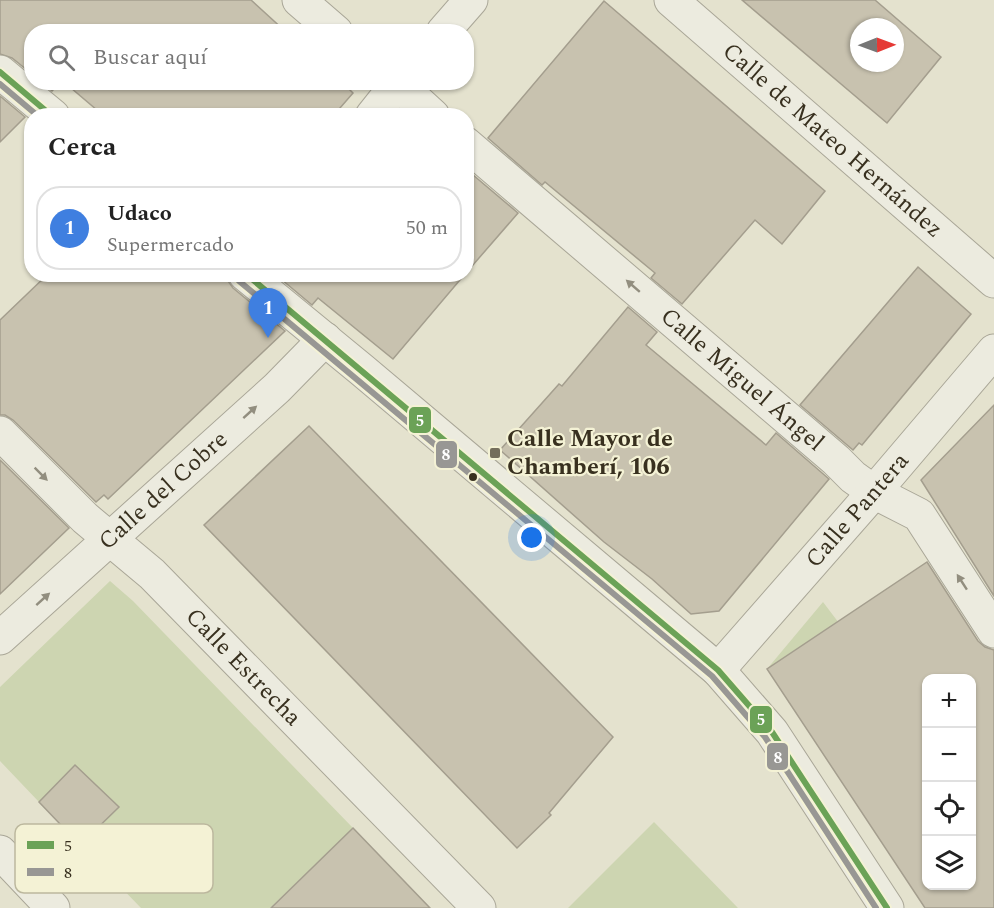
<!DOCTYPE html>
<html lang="es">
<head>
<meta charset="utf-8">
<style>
  :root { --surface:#fff; --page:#f2f2f2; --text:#222; --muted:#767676; --line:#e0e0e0; --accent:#db2777 }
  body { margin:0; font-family:Spectral,serif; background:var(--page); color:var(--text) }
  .controls { position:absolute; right:18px; bottom:18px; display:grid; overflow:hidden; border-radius:12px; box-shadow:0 2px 4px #0004 }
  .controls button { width:54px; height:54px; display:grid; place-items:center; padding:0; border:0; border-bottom:2px solid var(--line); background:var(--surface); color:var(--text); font:30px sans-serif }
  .compass { position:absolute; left:850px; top:18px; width:54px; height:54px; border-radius:50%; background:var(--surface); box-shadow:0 2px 4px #0004; rotate:89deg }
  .you { position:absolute; left:532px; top:538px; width:21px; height:21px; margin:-15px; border:4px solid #fff; border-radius:50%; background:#1a73e8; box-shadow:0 0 0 9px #1a73e833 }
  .badge { display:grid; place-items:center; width:39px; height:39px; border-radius:50%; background:var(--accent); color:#fff; font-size:20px; font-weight:700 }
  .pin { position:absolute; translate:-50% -50px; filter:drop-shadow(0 2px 3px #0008) }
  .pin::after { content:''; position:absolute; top:32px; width:21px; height:18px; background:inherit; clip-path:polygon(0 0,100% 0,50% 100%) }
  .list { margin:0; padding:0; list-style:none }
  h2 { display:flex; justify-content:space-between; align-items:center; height:78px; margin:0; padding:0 24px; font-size:26px }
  h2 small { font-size:20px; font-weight:400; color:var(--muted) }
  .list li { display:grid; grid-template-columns:39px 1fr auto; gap:18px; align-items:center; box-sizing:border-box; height:84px; margin:0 12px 12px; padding:0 12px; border:2px solid var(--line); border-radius:24px }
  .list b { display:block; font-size:22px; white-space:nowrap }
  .list p { margin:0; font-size:20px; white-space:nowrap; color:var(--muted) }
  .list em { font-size:20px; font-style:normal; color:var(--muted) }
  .icon { flex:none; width:33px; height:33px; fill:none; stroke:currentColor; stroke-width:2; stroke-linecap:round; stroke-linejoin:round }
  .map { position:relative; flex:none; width:994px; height:908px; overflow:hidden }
  .search { position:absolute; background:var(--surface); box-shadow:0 2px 4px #0004; left:24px; top:24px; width:450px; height:66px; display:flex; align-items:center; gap:15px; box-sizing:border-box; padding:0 21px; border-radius:24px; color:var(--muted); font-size:22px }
  .panel { position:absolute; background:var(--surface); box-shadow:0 2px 4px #0004; left:24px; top:108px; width:450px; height:174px; border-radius:24px }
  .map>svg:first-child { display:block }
  .green { fill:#cdd5b1 }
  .building { fill:#c8c2af; stroke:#a49e8e; stroke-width:1.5; fill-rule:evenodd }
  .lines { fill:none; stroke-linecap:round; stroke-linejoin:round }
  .minor-casing { stroke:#a9a697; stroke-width:35 }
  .minor { stroke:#ecebdf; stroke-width:33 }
  .bus-1-casing { stroke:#f4f2d5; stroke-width:10 }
  .bus-2-casing { stroke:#f4f2d5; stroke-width:10 }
  .bus-1 { stroke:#6ba257; stroke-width:6 }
  .bus-2 { stroke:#989794; stroke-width:6 }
  .oneway { fill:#928e7f }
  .poi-dot { fill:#746e5c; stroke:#f4f2d5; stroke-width:2 }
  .bus-dot { fill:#38301f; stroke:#f4f2d5; stroke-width:2 }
  .labels { text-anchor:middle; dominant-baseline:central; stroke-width:4.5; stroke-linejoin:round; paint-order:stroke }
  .street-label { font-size:24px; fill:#38301f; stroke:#f4f2d5 }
  .poi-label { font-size:24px; font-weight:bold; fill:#38301f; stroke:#f4f2d5; text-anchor:start }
  .key { fill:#f4f2d5; stroke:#bcb89e; stroke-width:1.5 }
  .key-label { font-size:16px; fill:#38301f }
  .line-badge { stroke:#f4f2d5; stroke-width:2 }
  .badge-label { font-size:16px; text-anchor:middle; font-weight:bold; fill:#fff }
</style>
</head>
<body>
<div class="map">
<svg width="994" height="908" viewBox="0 0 994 908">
  <rect width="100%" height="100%" fill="#e4e2ce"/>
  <!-- green -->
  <g class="green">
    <polygon points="110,581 133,601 353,828 270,908 141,908 80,845 119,807 75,765 39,802 0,761 0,687"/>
    <polygon points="823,602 848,635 823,632 767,669"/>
    <polygon points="654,822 738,908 568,908"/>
  </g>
  <!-- building -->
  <g class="building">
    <polygon points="0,0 251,0 286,32 32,32 32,74 12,58 0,54"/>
    <path d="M742,0H875L941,57L887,123ZM859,27H895V63H859Z"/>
    <polygon points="604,1 825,191 782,244 755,220 682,304 651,278 655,273 545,182 542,185 488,138"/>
    <polygon points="42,82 61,82 52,91"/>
    <polygon points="64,82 342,82 353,93 333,116 104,116"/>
    <polygon points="0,96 25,117 0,142"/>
    <polygon points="466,169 518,213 466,273"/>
    <polygon points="918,267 971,314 862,445 859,443 853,450 800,405"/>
    <polygon points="48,274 227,274 228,281 233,288 285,331 108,499 104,495 96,502 13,420 5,415 0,415 0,320"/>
    <polygon points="275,274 465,274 393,359 318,298 312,305"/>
    <polygon points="628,307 657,332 646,345 766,445 776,433 829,479 719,611 691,614 652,579 604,542 500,450 559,384 562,386"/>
    <polygon points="994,405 994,596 921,480"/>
    <polygon points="309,426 613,737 549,813 551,815 517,848 204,525"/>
    <polygon points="0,460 69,528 0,594"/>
    <path d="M927,562L978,641L985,647L994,650V908H925L767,669ZM927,678H972V885H927Z"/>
    <polygon points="75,765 119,807 80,845 39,802"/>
    <polygon points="353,828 430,908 271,908"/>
  </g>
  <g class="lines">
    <!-- minor casing -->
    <g class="minor-casing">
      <g id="minor">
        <polyline points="299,0 336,32"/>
        <path id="s1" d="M671,0L994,281"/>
        <polyline points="443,32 471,0"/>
        <polyline points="0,72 53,116"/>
        <polyline points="396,82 433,116"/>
        <polyline points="372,116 399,82"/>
        <path id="s2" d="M466,144L836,460L853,477L874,492L919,515L994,631"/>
        <polyline points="245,274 362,370 718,670 772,732 887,908"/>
        <path id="s3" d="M0,433L85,518L152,574L479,908"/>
        <path id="s4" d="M0,638L277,388L325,339"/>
        <path id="s5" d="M718,670L874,492L994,351"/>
        <polyline points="0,852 53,908"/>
      </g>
    </g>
    <!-- minor -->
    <use href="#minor" class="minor"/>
    <!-- bus-1 casing -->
    <g class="bus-1-casing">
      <g id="bus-1">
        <polyline points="0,72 52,116"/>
        <polyline points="246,274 718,670 772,732 887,908"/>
      </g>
    </g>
    <!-- bus-2 casing -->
    <g class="bus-2-casing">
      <g id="bus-2">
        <polyline points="0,84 38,116"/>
        <polyline points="239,281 712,676 765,737 876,908"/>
      </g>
    </g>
    <!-- bus-1 -->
    <use href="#bus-1" class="bus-1"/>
    <!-- bus-2 -->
    <use href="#bus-2" class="bus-2"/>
  </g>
  <!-- one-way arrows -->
  <defs><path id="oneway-solid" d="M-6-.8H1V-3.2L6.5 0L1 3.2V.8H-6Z" transform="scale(1.5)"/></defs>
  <g class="oneway">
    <use href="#oneway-solid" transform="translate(633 286) rotate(-139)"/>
    <use href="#oneway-solid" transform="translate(250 412) rotate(-42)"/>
    <use href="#oneway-solid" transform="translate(41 474) rotate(45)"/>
    <use href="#oneway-solid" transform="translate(962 582) rotate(-123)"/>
    <use href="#oneway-solid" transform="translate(43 599) rotate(-42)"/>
  </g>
  <!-- markers -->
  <rect class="poi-dot" x="489" y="447" width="12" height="12" rx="3"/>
  <circle class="bus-dot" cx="473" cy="477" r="5"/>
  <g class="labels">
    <!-- street labels -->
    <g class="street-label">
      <text stroke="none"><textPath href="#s1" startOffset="214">Calle de Mateo Hernández</textPath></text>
      <text stroke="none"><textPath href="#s2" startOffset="363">Calle Miguel Ángel</textPath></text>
      <text stroke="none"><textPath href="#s4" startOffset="220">Calle del Cobre</textPath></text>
      <text stroke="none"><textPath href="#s5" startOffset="212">Calle Pantera</textPath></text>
      <text stroke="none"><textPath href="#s3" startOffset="338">Calle Estrecha</textPath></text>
    </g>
    <!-- poi labels -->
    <g class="poi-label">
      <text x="507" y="439">Calle Mayor de<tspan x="507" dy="28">Chamberí, 106</tspan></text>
    </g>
  </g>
  <!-- legend -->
  <rect x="15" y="824" width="198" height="69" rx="9" class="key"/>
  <rect x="27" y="841" width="27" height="8" fill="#6ba257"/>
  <rect x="27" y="868" width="27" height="8" fill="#989794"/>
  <g class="key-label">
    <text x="64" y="851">5</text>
    <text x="64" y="878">8</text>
  </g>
  <g class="line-badge">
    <rect x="408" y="406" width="24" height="28" rx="6" fill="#6ba257"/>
    <rect x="435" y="440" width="23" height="29" rx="6" fill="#989794"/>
    <rect x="749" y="705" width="24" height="29" rx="6" fill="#6ba257"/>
    <rect x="766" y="742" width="23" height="29" rx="6" fill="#989794"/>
  </g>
  <g class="badge-label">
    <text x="420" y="426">5</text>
    <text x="446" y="460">8</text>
    <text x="761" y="725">5</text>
    <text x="778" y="763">8</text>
  </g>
</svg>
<div class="controls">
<button>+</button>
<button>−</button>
<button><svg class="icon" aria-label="locate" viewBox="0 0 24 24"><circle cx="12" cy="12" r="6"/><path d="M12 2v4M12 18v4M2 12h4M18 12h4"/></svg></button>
<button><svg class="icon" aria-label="layers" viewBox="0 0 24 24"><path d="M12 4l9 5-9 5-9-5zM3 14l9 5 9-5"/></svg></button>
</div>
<svg class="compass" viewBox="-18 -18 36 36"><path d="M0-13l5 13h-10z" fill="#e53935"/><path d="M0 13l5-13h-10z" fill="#767676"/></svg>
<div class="you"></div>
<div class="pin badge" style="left:268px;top:338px;background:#3f7fe0">1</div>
<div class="search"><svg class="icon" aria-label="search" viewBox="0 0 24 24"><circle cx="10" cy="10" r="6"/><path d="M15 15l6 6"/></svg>Buscar aquí</div>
<section class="panel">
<h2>Cerca<small></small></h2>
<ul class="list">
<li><span class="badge" style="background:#3f7fe0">1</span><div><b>Udaco</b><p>Supermercado</p></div><em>50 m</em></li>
</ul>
</section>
</div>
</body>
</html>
